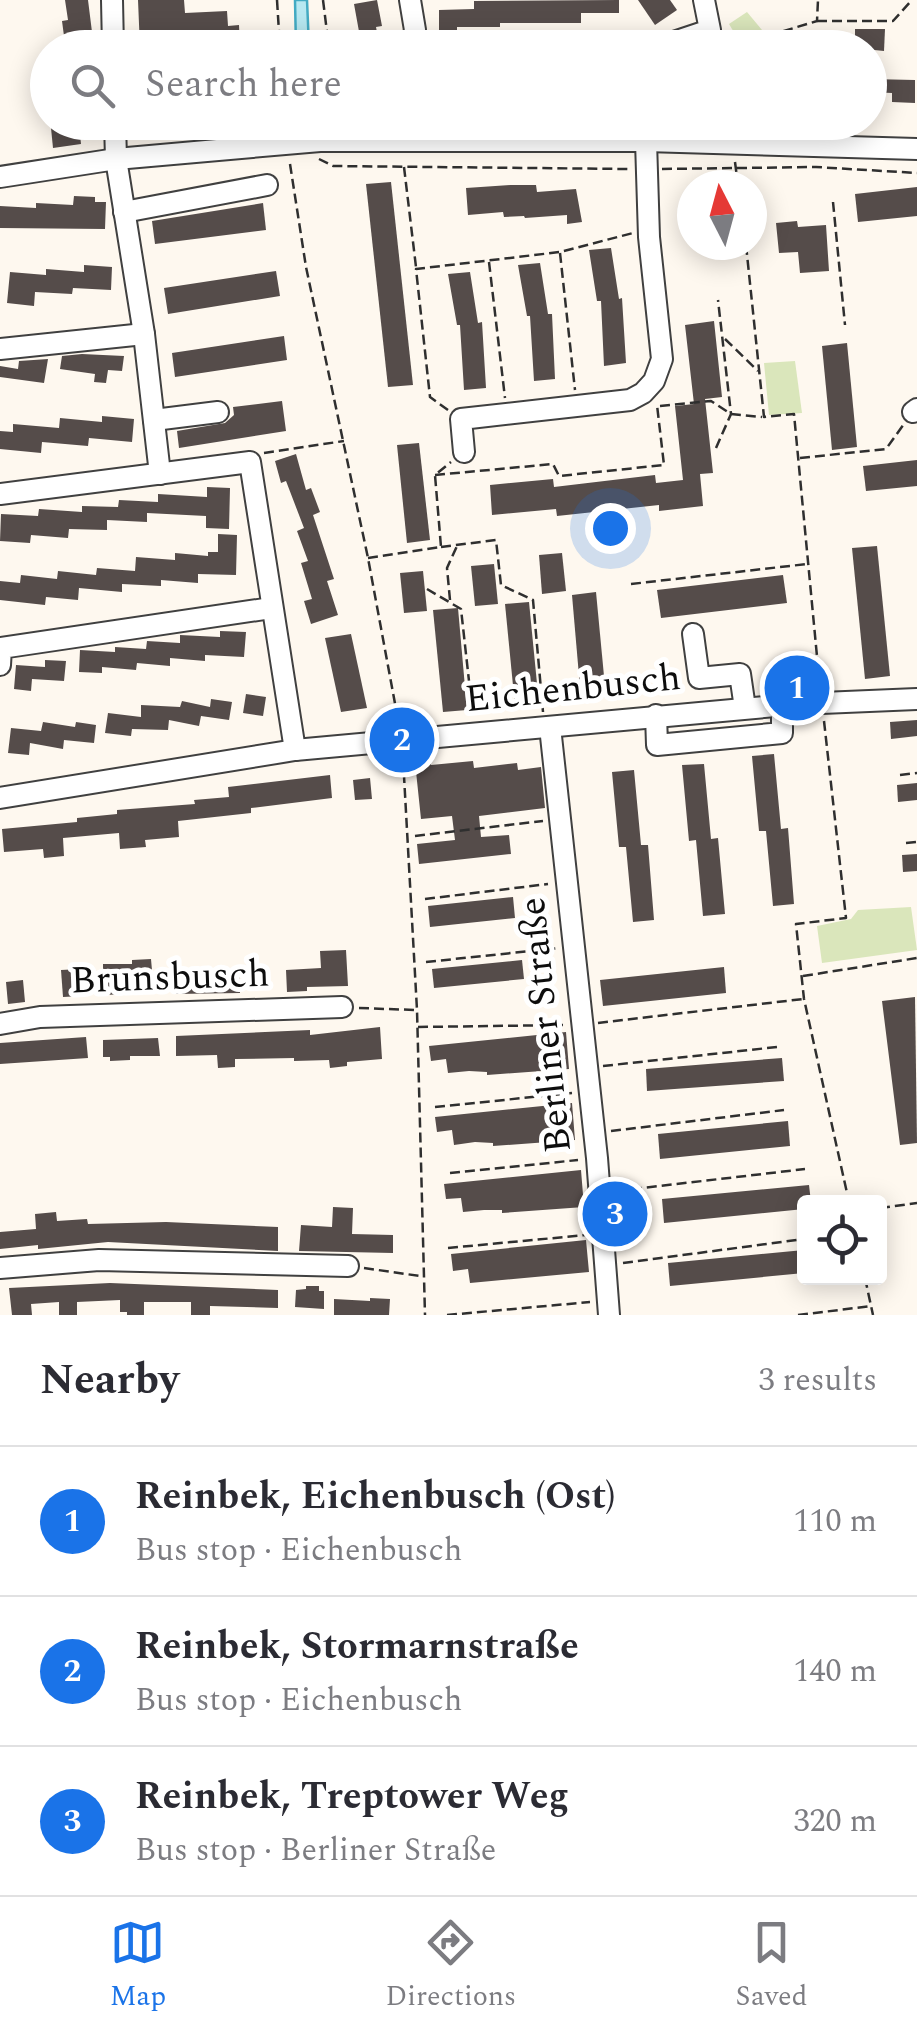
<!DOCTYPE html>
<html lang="en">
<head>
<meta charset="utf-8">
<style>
  :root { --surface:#fff; --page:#f7f7f7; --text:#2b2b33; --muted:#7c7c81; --line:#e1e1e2; --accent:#1a73e8 }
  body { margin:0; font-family:Spectral,serif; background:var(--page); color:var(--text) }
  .controls { position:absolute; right:30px; bottom:30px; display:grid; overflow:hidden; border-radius:10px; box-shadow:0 5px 25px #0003 }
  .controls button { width:90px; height:90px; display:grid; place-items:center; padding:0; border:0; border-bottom:2px solid var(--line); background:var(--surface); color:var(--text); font:50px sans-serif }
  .compass { position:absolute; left:677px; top:170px; width:90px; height:90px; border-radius:50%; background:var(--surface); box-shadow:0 5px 25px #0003; rotate:354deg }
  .you { position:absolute; left:610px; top:528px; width:35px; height:35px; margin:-25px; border:8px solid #fff; border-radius:50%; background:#1a73e8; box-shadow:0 0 0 15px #1a73e833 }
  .badge { display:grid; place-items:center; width:65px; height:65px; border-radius:50%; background:var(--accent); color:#fff; font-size:32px; font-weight:700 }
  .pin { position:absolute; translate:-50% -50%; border:5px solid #fff; box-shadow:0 2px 10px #0006 }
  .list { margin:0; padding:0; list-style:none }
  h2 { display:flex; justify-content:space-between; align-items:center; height:130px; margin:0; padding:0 40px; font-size:42px }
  h2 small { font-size:32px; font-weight:400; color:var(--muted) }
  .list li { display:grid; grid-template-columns:65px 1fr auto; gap:30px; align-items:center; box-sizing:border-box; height:150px; padding:0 40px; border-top:2px solid var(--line) }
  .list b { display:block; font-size:38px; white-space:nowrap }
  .list p { margin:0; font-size:32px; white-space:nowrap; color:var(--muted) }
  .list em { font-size:32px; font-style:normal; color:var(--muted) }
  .icon { flex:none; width:55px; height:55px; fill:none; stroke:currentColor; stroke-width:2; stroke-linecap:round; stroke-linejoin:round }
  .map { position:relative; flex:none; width:917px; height:1315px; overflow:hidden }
  .search { position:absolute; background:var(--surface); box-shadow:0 5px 25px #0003; left:30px; right:30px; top:30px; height:110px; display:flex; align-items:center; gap:25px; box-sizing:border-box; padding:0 35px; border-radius:55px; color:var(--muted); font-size:38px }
  .sheet { height:580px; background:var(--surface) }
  nav { display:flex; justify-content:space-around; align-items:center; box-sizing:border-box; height:140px; border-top:2px solid var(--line); background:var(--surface); font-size:28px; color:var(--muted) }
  nav a { display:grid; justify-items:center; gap:5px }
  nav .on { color:var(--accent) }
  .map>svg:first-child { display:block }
  .green { fill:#dae6bb }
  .water { fill:#b7e8f1; stroke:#43abc3; stroke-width:2.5 }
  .building { fill:#554c4a }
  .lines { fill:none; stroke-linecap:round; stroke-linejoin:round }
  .minor-casing { stroke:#404040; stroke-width:24 }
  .path { stroke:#2f2f2f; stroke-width:2.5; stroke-dasharray:10 5; stroke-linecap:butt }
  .minor { stroke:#fff; stroke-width:20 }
  .labels { text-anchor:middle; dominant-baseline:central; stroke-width:10; stroke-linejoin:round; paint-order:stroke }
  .street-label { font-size:38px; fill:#0d0d0d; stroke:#fff }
</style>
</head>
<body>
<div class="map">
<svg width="917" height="1315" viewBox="0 0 917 1315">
  <rect width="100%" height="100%" fill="#fef8ef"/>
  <!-- green -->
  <g class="green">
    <polygon points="747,12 762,30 741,44 729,24"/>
    <polygon points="795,361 802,413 769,415 764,363"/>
    <polygon points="911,907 917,950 822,963 817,926 851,919 858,910"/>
  </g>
  <!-- water -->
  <polygon class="water" points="295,0 307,0 309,47 296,47"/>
  <!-- building -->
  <g class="building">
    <polygon points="65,0 88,0 92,32 64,36 62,21 68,20"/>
    <polygon points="138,0 184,0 185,13 227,11 228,26 239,25 240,48 140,48"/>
    <polygon points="377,0 382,26 376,27 380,48 362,48 354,4"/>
    <polygon points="619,0 619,13 581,13 581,23 500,23 500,27 457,27 457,32 439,32 439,10 474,9 474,1"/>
    <polygon points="638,0 670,0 677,10 655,25"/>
    <polygon points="855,29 885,29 884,51 855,48"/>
    <polygon points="870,79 915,80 915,103 892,102 892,93 870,92"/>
    <polygon points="79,125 81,144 53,148 51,128"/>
    <polygon points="391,182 413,385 388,387 366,184"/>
    <polygon points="510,185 536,185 537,192 576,189 582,222 567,224 567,215 525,218 524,216 504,217 503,212 468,215 466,188"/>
    <polygon points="917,187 917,216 858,222 855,194"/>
    <polygon points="74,196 95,197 95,202 106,202 105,229 0,228 0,206 36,208 36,203 73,205"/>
    <polygon points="263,203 266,230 155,244 152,221"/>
    <polygon points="797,221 798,227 826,225 829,271 800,273 798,252 779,253 776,223"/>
    <polygon points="611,248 619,299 622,298 626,363 604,366 601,301 597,301 589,250"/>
    <polygon points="540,263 548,314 552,314 555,379 534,381 530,316 527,316 518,265"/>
    <polygon points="84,265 112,267 111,290 73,288 72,294 35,292 34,306 7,303 10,272 46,275 46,269 84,272"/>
    <polygon points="276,271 280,296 168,314 164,288"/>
    <polygon points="470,272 478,323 482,322 486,388 464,390 460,325 457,325 448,274"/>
    <polygon points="714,321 722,397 705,399 713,473 700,474 703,506 659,511 659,505 557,516 556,509 492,515 490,485 553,479 554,487 655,475 656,483 683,480 675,406 694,404 685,325"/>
    <polygon points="284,336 287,360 175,377 172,353"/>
    <polygon points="847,343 857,447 832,450 822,346"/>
    <polygon points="82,354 124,356 122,371 108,370 106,383 94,382 95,374 60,369 62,356"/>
    <polygon points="48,359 44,383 0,377 0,366 18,369 19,361"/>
    <polygon points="282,401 286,431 179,448 177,431 225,423 234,415 233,407"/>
    <polygon points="102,416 134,419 132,442 89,438 88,446 42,442 41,453 0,449 0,431 13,432 13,424 59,428 60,418 102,422"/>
    <polygon points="419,443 430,540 407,543 397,445"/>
    <polygon points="296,454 306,490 311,488 320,512 313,515 334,579 327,581 338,615 311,624 304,601 312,599 301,563 308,561 297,531 304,528 286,481 281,483 275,461"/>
    <polygon points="917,460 917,486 866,491 863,466"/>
    <polygon points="207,487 230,488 229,529 206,528 206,516 147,513 147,522 107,520 107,530 69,529 68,538 31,535 30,543 0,541 1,514 38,516 39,509 82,512 82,506 118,507 119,500 158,502 158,494 207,497"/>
    <polygon points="218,534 237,535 236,575 198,574 198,583 161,580 161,586 122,584 122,592 79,588 78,600 46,597 45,605 0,600 0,581 20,583 21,575 57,579 58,571 96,575 97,568 135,571 136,557 175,560 175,553 208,556 208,552 218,552"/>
    <polygon points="877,546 890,676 865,679 852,548"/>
    <polygon points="562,553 566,591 542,594 539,555"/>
    <polygon points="494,564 498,604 475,606 471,566"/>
    <polygon points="423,571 427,611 404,613 400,573"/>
    <polygon points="783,575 787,603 661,618 657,590"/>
    <polygon points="596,592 606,697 581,699 572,595"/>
    <polygon points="529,602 539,704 515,706 505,604"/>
    <polygon points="458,608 467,710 443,712 433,610"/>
    <polygon points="220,631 246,632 244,657 205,655 205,661 170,658 170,666 137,663 136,670 102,667 102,673 79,672 80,650 115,652 115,647 146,649 147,641 180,643 180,635 220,637"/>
    <polygon points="351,634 367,708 341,712 325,638"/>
    <polygon points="45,660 66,661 64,681 32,679 31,691 14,689 16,665 45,667"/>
    <polygon points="246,694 266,697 263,716 243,713"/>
    <polygon points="211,699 232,702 229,720 201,716 199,726 169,720 168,730 132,729 131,736 105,733 108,713 141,717 141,705 180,707 182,701 210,707"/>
    <polygon points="917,720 917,736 891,739 890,722"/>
    <polygon points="43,722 75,727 76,722 96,725 94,743 64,740 63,749 30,743 29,755 8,753 11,728 41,731"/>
    <polygon points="774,754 781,829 788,828 794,904 773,906 766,831 759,831 752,756"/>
    <polygon points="430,760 431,765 473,761 474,768 517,763 518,770 541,767 545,808 479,816 481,837 509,835 511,854 419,864 417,844 455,840 452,816 421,819 415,762"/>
    <polygon points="704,764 711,839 718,838 725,914 703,916 696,840 689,841 682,765"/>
    <polygon points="634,770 641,845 648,845 654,920 633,922 626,847 619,847 612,772"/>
    <polygon points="330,775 332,798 251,808 251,813 178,821 179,837 145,840 146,847 120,849 119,833 63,838 64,856 44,858 43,849 4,852 2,829 77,822 77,818 117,814 117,810 195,804 194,800 229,797 228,787"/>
    <polygon points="370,778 372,799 355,800 353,780"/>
    <polygon points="917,783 917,800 898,802 897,785"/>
    <polygon points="917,854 917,871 903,872 902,855"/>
    <polygon points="513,897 515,918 430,927 428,906"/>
    <polygon points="346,950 348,986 307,987 307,991 287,992 286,970 321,968 320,951"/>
    <polygon points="151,959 154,993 103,995 103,964 132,964 132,960"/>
    <polygon points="522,960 524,979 434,988 432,969"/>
    <polygon points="724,967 726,993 603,1006 600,980"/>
    <polygon points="80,969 82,996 63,997 61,970"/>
    <polygon points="239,976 240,993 176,994 176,978"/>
    <polygon points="23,980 25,1002 8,1004 6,982"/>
    <polygon points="915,997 917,1143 900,1145 882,1001"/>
    <polygon points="380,1027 382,1059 347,1062 347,1066 330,1068 329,1060 294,1061 294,1058 235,1059 235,1067 218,1068 217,1055 176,1056 176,1036 310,1030 310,1035"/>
    <polygon points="566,1032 569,1069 487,1075 487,1072 469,1071 448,1073 446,1059 431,1061 429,1046"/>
    <polygon points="86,1037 88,1058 0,1064 0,1043"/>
    <polygon points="158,1038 160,1056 130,1056 130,1060 110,1061 110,1057 103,1057 103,1040"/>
    <polygon points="782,1058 784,1081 647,1091 646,1069"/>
    <polygon points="572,1103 575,1140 493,1146 493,1143 475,1142 454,1145 452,1130 437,1132 435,1117"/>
    <polygon points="788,1121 790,1146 660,1159 658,1134"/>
    <polygon points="581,1170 584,1207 502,1213 502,1210 484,1210 463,1212 461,1198 446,1199 444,1184"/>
    <polygon points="809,1185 811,1202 804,1202 804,1209 664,1223 662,1199"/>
    <polygon points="333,1207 353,1208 352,1234 393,1235 393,1253 299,1251 301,1225 332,1227"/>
    <polygon points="56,1212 57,1221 87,1219 88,1224 166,1222 278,1227 278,1251 108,1242 38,1249 38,1245 0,1249 0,1232 36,1229 35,1214"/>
    <polygon points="586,1240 589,1272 470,1283 468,1269 453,1271 451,1254"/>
    <polygon points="804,1250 804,1273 670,1286 668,1263"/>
    <polygon points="110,1283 278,1290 278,1308 210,1306 210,1315 191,1315 191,1302 144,1302 144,1315 127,1315 127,1312 120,1312 120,1300 77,1302 77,1315 59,1315 59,1302 31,1304 32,1315 12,1315 9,1288"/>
    <polygon points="306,1286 319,1286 319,1291 324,1291 324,1309 295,1307 296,1290 306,1289"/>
    <polygon points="370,1298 390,1299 389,1315 334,1315 334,1299 370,1301"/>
  </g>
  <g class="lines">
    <!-- minor casing -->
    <g class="minor-casing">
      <g id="minor">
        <polyline points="112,0 113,48"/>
        <polyline points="410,0 415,30 410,48"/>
        <polyline points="656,48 710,30 704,0"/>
        <polyline points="115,122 116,159 144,334 160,474"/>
        <polyline points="0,177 116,159 320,141 646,141 917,149"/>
        <polyline points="124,212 267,185"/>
        <polyline points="0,349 144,334"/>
        <polyline points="913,412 917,409"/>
        <polyline points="154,420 218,412"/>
        <polyline points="464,452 461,419 630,400 643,393 654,381 662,359 649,237 646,141"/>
        <polyline points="0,494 250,462 295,750"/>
        <polyline points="693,634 699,678 740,674 745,708"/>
        <polyline points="0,665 1,648 271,608"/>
        <polyline points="656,715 657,745 782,733 782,706"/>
        <polyline points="550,727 597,1158 609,1315"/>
        <polyline points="0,798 295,750 798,704 917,699"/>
        <polyline points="0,1024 40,1017 342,1007"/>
        <polyline points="0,1268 99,1260 348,1266"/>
      </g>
    </g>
    <!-- path -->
    <g class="path">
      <polyline points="277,0 280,48"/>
      <polyline points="323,0 329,48"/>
      <polyline points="817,21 893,21 912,0"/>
      <polyline points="759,48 774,34 817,21 818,0"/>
      <polyline points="319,159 333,166 629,169"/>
      <polyline points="735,162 738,185"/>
      <polyline points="290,164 306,267 368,558 399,725"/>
      <polyline points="404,167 416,267"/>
      <polyline points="662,169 816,167 917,173"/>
      <polyline points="833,202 845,325"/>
      <polyline points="746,245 764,417 794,414 820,688"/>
      <polyline points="560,253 575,390"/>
      <polyline points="489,262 505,398"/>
      <polyline points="725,339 758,371"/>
      <polyline points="660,406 711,401 731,414 762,417"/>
      <polyline points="448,410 430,397 416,269 560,252 633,233"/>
      <polyline points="716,448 731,414 718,300"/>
      <polyline points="264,453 344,441"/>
      <polyline points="800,458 886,449 904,424"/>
      <polyline points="435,475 553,464 559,476 664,465 657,405"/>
      <polyline points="441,547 496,540 501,585 533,600 543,712"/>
      <polyline points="368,558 441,547 435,475 451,462"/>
      <polyline points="631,584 807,564"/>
      <polyline points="427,589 461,609 473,717"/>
      <polyline points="450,600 447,568 457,546"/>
      <polyline points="824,721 846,918 796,924 804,999 849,1202"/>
      <polyline points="403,758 417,1010 425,1315"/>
      <polyline points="900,775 917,773"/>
      <polyline points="415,836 543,821"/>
      <polyline points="906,843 917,842"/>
      <polyline points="425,899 548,884"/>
      <polyline points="426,962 559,948"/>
      <polyline points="803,976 917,958"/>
      <polyline points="359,1008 416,1010"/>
      <polyline points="598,1023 803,999"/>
      <polyline points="418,1027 565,1025"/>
      <polyline points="603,1066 777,1047"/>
      <polyline points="435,1107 572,1093"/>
      <polyline points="611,1131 784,1110"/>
      <polyline points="450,1173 578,1160"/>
      <polyline points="617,1191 805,1169"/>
      <polyline points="880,1208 917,1203"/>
      <polyline points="448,1248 586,1235"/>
      <polyline points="623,1263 804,1239"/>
      <polyline points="364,1268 420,1276"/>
      <polyline points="865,1278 873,1315"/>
      <polyline points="447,1315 590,1302"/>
      <polyline points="798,1315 872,1306"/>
    </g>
    <!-- minor -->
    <use href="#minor" class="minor"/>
  </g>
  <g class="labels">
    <!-- street labels -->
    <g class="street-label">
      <text transform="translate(573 689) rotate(-6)">Eichenbusch</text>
      <text transform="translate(170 978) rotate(-2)">Brunsbusch</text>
      <text transform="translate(546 1025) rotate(-96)">Berliner Straße</text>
    </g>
  </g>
</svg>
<div class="controls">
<button><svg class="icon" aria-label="locate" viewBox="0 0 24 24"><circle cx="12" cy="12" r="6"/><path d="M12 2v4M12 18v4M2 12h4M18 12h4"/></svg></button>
</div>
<svg class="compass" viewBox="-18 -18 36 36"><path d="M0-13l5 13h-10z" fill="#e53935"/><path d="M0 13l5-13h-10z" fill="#7c7c81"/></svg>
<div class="you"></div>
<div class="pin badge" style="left:797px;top:688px">1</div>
<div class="pin badge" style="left:402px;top:740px">2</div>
<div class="pin badge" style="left:615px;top:1214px">3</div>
<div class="search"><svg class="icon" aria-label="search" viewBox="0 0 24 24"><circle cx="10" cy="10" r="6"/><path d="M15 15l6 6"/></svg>Search here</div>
</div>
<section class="sheet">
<h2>Nearby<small>3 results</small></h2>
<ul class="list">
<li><span class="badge">1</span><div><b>Reinbek, Eichenbusch (Ost)</b><p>Bus stop · Eichenbusch</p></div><em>110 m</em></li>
<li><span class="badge">2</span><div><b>Reinbek, Stormarnstraße</b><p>Bus stop · Eichenbusch</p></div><em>140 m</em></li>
<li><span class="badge">3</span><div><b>Reinbek, Treptower Weg</b><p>Bus stop · Berliner Straße</p></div><em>320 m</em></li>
</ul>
</section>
<nav>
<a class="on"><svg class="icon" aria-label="map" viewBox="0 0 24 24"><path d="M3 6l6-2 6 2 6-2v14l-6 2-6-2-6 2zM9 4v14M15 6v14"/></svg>Map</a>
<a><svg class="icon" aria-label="directions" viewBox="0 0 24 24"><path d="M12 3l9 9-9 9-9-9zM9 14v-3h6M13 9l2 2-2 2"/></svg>Directions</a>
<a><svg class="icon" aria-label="saved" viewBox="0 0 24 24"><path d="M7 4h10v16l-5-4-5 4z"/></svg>Saved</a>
</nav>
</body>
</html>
